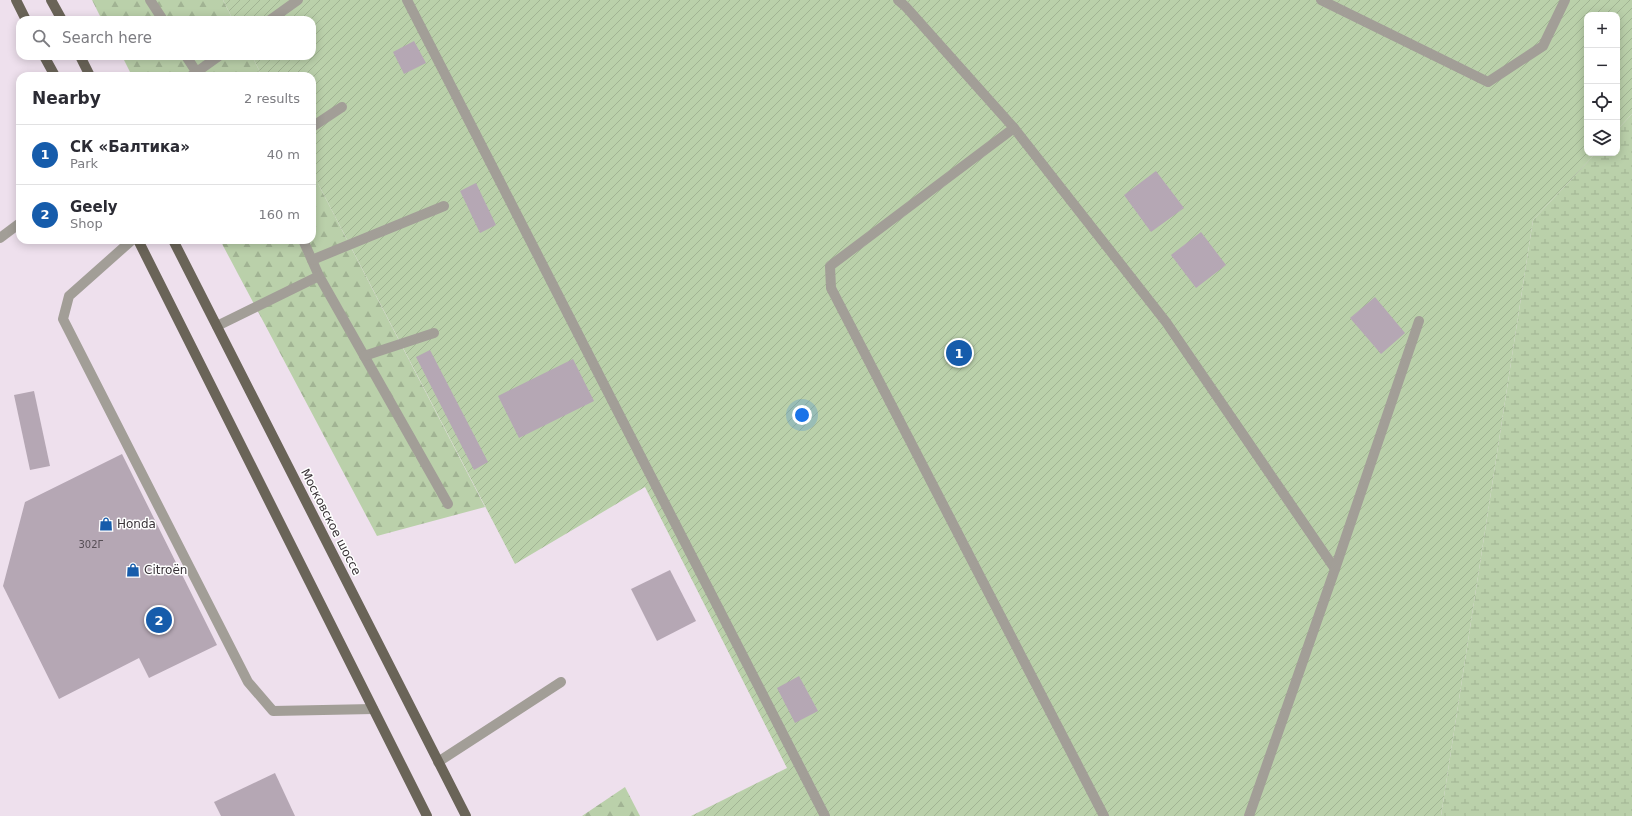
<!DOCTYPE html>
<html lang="en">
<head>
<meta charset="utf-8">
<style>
  :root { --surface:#fff; --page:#f2f2f3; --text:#2b2b33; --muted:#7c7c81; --line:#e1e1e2; --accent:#165cab }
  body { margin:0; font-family:"DejaVu Sans",sans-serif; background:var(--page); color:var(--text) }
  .controls { position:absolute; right:12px; top:12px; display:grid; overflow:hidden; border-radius:8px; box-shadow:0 2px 10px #0003 }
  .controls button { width:36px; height:36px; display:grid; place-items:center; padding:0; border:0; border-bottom:1px solid var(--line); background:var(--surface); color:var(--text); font:20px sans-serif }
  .you { position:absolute; left:802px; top:415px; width:14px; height:14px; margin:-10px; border:3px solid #fff; border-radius:50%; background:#1a73e8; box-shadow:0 0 0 6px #1a73e833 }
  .badge { display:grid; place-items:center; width:26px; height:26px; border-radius:50%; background:var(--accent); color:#fff; font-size:13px; font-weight:700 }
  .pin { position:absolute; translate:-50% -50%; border:2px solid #fff; box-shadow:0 1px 4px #0006 }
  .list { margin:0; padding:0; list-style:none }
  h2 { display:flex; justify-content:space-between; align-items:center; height:52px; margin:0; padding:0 16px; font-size:17px }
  h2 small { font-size:13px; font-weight:400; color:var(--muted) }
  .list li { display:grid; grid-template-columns:26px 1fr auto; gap:12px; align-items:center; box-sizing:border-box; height:60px; padding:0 16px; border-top:1px solid var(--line) }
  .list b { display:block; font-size:15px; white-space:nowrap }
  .list p { margin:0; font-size:13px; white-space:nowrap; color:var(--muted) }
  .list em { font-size:13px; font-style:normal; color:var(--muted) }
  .icon { flex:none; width:22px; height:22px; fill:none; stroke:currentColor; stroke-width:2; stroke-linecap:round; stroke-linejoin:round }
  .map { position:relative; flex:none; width:1632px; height:816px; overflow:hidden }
  .search { position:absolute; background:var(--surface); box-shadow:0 2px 10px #0003; left:16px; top:16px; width:300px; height:44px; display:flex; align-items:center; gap:10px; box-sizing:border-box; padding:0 14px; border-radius:12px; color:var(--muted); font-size:15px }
  .panel { position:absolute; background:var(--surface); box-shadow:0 2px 10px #0003; left:16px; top:72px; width:300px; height:172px; border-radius:12px }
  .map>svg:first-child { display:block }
  .forest { fill:url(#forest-firs) }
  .wetland { fill:url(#wetland-marsh) }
  .garden { fill:url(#garden-furrows) }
  .building { fill:#b5a7b4 }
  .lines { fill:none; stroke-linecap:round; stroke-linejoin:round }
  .service { stroke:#a29e97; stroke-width:10 }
  .minor { stroke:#a29e97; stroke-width:10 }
  .primary { stroke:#6a6458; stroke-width:10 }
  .labels { text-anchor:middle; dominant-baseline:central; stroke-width:3; stroke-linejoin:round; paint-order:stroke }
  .number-label { font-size:10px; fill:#574f56 }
  .street-label { font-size:12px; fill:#383237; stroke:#fff }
  .poi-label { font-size:12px; fill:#383237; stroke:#fff; text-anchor:start }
</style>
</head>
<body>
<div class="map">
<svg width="1632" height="816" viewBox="0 0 1632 816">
  <defs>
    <pattern id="forest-firs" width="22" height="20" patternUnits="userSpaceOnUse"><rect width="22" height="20" fill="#bad0aa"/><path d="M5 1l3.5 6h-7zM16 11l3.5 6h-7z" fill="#a1b393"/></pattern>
    <pattern id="wetland-marsh" width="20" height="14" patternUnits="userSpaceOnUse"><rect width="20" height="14" fill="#bad0aa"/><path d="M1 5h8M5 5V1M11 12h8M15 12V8" fill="none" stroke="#a1b393"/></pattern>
    <pattern id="garden-furrows" width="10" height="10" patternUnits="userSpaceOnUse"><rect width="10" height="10" fill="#bad0aa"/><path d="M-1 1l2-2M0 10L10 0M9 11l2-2" fill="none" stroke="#a1b393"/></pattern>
  </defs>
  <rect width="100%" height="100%" fill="#eee0ed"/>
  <!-- forest -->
  <g class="forest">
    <polygon points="92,0 223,0 233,20 102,20"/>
    <polygon points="122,56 252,56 262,76 132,76"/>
    <polygon points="312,172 485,507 377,536 220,240 312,240"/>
    <polygon points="625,787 640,816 582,816"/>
  </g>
  <!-- wetland -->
  <polygon class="wetland" points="1632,114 1632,816 1441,816 1533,220 1596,153 1617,153 1617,130"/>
  <!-- garden -->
  <polygon class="garden" points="223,0 1632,0 1632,114 1617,130 1617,15 1587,15 1587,153 1596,153 1533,220 1441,816 691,816 787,768 645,487 515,564 312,172 312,76 262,76 252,56 312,56 312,20 233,20"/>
  <!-- building -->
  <g class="building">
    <polygon points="414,41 426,63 404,74 393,52"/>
    <polygon points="1156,171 1184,208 1151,232 1124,195"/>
    <polygon points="476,183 496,225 480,233 460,191"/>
    <polygon points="1201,232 1226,265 1196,288 1171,255"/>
    <polygon points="1375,297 1405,333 1381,354 1350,318"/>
    <polygon points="430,350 488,462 474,470 416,357"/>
    <polygon points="573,359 594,401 519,438 498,396"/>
    <polygon points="34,391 50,466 30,470 14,395"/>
    <polygon points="122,454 217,645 149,678 139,658 59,699 3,586 25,502"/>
    <polygon points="670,570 696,621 657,641 631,589"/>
    <polygon points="799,676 818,711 795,723 777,688"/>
    <polygon points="275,773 295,816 221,816 214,802"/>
  </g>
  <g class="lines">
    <!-- service -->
    <g class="service">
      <polyline points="150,0 163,20"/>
      <polyline points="898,0 906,7 1014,128 1166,322 1335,569"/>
      <polyline points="1321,0 1488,82 1543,46 1565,0"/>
      <polyline points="270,20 298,0"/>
      <polyline points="186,56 199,76"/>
      <polyline points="191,76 219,56"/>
      <polyline points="312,127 342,107"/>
      <polyline points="1014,128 830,266 831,288 1104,816"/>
      <polyline points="132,240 69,296 63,319 248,682 273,711 373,709"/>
      <polyline points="303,240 319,276 448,504"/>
      <polyline points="312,260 444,206"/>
      <polyline points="217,326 319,276"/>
      <polyline points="364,356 434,333"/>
      <polyline points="438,762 561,682"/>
      <polyline points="1249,816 1335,569 1419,321"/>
    </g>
    <!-- minor -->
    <g class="minor">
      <polyline points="407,0 825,816"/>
      <polyline points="0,238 20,223"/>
    </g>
    <!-- primary -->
    <g class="primary">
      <polyline points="16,0 26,20"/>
      <polyline points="51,0 62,20"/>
      <polyline points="44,56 55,76"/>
      <polyline points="80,56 90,76"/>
      <polyline points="138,240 427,816"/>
      <polyline points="173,240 466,816"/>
    </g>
  </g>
  <!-- icons -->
  <defs>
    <g id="shop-bare" transform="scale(1.08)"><path d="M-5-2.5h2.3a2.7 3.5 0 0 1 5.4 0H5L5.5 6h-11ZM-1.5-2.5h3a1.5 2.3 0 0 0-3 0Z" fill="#165cab" stroke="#fff" stroke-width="2.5" paint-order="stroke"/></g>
  </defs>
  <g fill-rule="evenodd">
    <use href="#shop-bare" x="106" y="524"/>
    <use href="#shop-bare" x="133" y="570"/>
  </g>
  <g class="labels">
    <!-- number labels -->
    <g class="number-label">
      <text x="91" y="544">302Г</text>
    </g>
    <!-- street labels -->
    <g class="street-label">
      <text transform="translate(331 522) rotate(63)">Московское шоссе</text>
    </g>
    <!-- poi labels -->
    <g class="poi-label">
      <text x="117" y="524">Honda</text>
      <text x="144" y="570">Citroën</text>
    </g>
  </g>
</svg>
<div class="controls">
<button>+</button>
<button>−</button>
<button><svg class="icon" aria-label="locate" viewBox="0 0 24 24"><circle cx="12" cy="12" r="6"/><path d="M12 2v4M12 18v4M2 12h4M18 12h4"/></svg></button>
<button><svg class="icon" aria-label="layers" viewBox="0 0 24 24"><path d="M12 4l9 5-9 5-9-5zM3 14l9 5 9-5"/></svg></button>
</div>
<div class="you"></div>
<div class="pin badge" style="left:959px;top:353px">1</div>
<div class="pin badge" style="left:159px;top:620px">2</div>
<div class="search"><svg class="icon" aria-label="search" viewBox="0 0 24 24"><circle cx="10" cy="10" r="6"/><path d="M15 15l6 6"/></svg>Search here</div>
<section class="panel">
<h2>Nearby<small>2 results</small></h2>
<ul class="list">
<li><span class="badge">1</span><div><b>СК «Балтика»</b><p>Park</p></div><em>40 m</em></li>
<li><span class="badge">2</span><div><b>Geely</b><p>Shop</p></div><em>160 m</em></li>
</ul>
</section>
</div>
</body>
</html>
